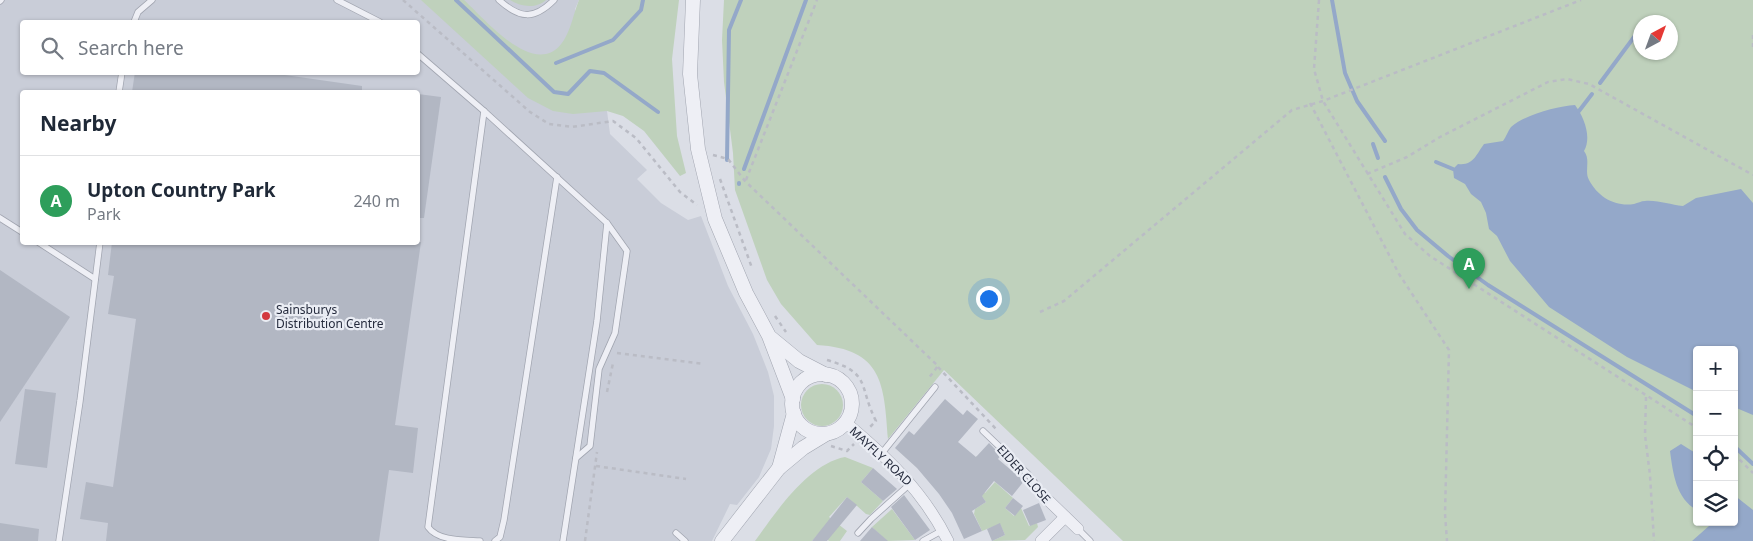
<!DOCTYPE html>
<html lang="en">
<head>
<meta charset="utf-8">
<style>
  :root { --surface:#fff; --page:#f6f6f7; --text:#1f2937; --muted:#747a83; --line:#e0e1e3; --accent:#0b8043 }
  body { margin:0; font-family:"Noto Sans",sans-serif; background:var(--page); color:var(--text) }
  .controls { position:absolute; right:15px; bottom:15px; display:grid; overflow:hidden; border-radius:5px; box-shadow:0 1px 4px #0004 }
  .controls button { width:45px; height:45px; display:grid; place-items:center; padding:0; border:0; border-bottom:1px solid var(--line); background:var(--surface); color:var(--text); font:25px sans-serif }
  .compass { position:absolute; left:1633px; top:15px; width:45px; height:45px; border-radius:50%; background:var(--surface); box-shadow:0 1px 4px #0004; rotate:41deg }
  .you { position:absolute; left:988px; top:298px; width:18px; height:18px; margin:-12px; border:4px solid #fff; border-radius:50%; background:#1a73e8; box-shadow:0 0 0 8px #1a73e833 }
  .badge { display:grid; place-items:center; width:32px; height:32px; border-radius:50%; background:var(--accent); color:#fff; font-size:16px; font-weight:700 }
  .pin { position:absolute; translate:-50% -41px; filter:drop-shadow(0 1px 2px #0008) }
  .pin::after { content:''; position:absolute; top:26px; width:18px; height:15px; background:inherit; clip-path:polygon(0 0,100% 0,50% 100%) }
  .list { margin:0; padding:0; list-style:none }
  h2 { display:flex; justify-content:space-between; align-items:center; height:65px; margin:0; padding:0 20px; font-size:21px }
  h2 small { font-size:16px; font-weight:400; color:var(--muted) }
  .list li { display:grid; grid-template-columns:32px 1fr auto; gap:15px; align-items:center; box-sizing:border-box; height:90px; padding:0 20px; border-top:1px solid var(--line) }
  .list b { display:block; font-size:19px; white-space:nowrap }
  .list p { margin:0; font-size:16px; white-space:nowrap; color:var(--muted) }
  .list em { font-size:16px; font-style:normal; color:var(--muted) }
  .icon { flex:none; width:28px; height:28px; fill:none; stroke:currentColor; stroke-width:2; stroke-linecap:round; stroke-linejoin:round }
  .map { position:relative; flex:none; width:1753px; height:541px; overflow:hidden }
  .search { position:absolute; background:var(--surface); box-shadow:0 1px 4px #0004; left:20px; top:20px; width:400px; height:55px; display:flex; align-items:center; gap:12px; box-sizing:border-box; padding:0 18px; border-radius:5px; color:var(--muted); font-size:19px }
  .panel { position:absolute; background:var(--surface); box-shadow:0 1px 4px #0004; left:20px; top:90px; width:400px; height:155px; border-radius:5px }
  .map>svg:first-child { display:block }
  .built { fill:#c9cdd8; fill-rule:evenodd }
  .green { fill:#bfd1bc; fill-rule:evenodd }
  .water { fill:#94a8c9 }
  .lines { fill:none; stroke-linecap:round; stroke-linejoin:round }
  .stream { stroke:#94a8c9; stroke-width:4 }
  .building { fill:#b2b7c3 }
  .service-casing { stroke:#a1a5b0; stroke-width:7 }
  .minor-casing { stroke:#a1a5b0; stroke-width:12 }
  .tertiary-casing { stroke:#a1a5b0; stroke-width:15 }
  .path { stroke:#babcc5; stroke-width:2.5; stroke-dasharray:4 4; stroke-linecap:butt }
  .service { stroke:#eeeff5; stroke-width:5.5 }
  .minor { stroke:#eeeff5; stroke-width:11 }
  .tertiary { stroke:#eeeff5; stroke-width:14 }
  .poi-dot { fill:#d3393f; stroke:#eaedf4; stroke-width:2 }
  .labels { text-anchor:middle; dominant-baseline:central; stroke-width:4.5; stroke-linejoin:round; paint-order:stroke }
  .poi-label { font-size:12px; fill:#252b3d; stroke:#eaedf4; text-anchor:start }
  .street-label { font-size:12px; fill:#252b3d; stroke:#eaedf4 }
</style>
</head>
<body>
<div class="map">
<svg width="1753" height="541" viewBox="0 0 1753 541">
  <rect width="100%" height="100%" fill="#dbdee6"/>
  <!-- built -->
  <path class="built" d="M0,0H579L575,9L607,111L610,134L647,170L637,179L661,203L688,220L701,216L728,286L753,334L768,372L774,396V426L771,449L759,477L737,505L730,504L712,541H0ZM22,22H418V72H22ZM22,92H418V242H22Z"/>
  <!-- green -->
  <g class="green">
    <path d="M421,0H464C485,19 537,83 564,40C571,29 574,12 579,0H679L672,59L677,136L686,173L680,176L644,131L623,116L607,111L573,114L553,111L528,98Z"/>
    <path d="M510,0H546C536,9 521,7 510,0Z"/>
    <path d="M724,0H1753V541H1123L944,370L888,439C884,384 883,349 817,345L781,304L767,280L735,190L733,153L724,82L722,40ZM1640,22H1670V52H1640ZM1697,350H1734V522H1697Z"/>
    <circle cx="822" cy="405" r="21"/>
    <polygon points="948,447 966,466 977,456 989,468 975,485 985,493 995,482 1013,498 1005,508 1014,516 1021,508 1029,526 1037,523 1038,527 1025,540 992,541 1005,535 1000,524 982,531 974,514 975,509 986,502 979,492 965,498 953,483 965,472 961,467 948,477 936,463 938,458"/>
    <path d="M845,457L873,468L861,482L883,501L870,515L866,514L847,497L829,517L847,531L840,541H829L819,533L812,541H755C776,512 808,464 845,457Z"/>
    <polygon points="892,509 915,540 887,541 872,527"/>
  </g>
  <!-- water -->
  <g class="water">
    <path d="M1575,105C1584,117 1592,137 1584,151C1591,160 1584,171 1589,180C1598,197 1615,207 1634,204C1638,203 1641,201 1645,201C1659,200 1670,205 1683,206L1696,198L1741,189L1753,203V415L1734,407V350H1697V392L1627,357L1549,307L1510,261L1497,236L1489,229L1486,213L1481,202L1471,194L1465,184L1454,178L1453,169L1458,164C1473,166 1476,155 1484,144L1503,141C1506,137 1508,131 1511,127C1525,115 1557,106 1575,105Z"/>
    <path d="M1681,444L1697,454V510C1676,499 1673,473 1670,451Z"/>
    <polygon points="1734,495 1753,510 1753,541 1692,541 1709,526 1707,522 1734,522"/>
  </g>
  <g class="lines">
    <!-- stream -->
    <g class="stream">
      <polyline points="456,0 554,92 568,94 590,71 604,73 658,112"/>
      <polyline points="1332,0 1345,73 1357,101 1385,141"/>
      <polyline points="1645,22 1647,21"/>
      <polyline points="556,63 613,40 641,10 643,0"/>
      <polyline points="1600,83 1640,29"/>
      <polyline points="1579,111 1592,94"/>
      <polyline points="1373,144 1378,158"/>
      <polyline points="727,160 729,30 741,0"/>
      <polyline points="1436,162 1453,169"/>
      <polyline points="744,169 806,0"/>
      <polyline points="1385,177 1401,209 1417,230 1448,256 1488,285 1697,416"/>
      <polyline points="739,184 739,183"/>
      <polyline points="1734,446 1753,464"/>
    </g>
  </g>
  <!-- building -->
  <g class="building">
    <polygon points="135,72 264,72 362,86 362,92 132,92"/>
    <polygon points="418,94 441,97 424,218 418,218"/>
    <polygon points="112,242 421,242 395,425 418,428 413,473 389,470 379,541 106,541 108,523 80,519 86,482 113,487 136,319 108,314 114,276 108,275"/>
    <polygon points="0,270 70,317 0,422"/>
    <polygon points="25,389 56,393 47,468 15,464"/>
    <polygon points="945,399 963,415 967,410 978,419 958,442 976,457 989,443 1001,455 998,459 1024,481 1012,496 994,481 982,496 986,502 972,511 982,531 964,539 952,513 939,494 917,468 895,448 909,431 914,435"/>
    <polygon points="873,468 897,489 883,501 861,482"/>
    <polygon points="904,495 930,530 915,540 891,507"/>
    <polygon points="847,497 857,505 827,541 812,541"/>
    <polygon points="1013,498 1023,506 1015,516 1005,508"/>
    <polygon points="1039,503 1046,520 1030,526 1023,510"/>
    <polygon points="0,523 39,529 38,541 0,541"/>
    <polygon points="1000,523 1005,535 992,541 987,529"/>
    <polygon points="872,527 888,541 860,541"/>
  </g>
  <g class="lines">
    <!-- service casing -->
    <g class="service-casing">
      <g id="service">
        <polyline points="337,0 380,22"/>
        <path d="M499,0C520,19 534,20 554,0"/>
        <polyline points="0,1 1,0"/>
        <polyline points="134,22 138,12 152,0"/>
        <polyline points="418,54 484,111 607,223 597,321 563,541"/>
        <polyline points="119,92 122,72"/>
        <polyline points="0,218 22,232"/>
        <polyline points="38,242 95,279"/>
        <polyline points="983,431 1027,473 1049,501"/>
        <polyline points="882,453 935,387"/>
        <polyline points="576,458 590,446 599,369 615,333 627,251 607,223"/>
        <polyline points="1078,529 1090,541"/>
        <polyline points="676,533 685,541"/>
        <polyline points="858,533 871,519 911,483"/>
        <polyline points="59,541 80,401 100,242"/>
        <path d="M480,541C462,540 438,541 428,527L484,111"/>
        <polyline points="495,541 500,537 504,520 557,177"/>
        <polyline points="923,541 943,530"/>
      </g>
    </g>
    <!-- minor casing -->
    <g class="minor-casing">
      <g id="minor">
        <path d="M845,422C887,457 924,492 948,541"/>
        <polyline points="1049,501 1078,529"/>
        <polyline points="1041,541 1065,517"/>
      </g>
    </g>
    <!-- tertiary casing -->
    <g class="tertiary-casing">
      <g id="tertiary">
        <polyline points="693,0 690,74 698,149 715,219 746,293 769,336 793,399"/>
        <polyline points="771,338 799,361 826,375"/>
        <circle cx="822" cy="404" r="30"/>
        <polyline points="779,468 794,413"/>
        <polyline points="722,541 779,468 803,448 826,434"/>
      </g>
    </g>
    <!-- path -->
    <g class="path">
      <polyline points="403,0 530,112 549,124 572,127 613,121 636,138 680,192 697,205"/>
      <polyline points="1319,0 1314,69 1323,101 1405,234 1430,256 1697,428"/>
      <polyline points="1753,35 1753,50"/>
      <polyline points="1310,103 1399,274 1449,350 1445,514 1447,541"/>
      <polyline points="713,155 728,159 745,181 938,366 928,379"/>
      <polyline points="1367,174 1407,157 1440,137 1548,82 1567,79 1589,84 1753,175"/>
      <polyline points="720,179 752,268"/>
      <polyline points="746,180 817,0"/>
      <polyline points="1040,312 1064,301 1292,110 1323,101 1581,0"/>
      <polyline points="775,316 786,332"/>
      <polyline points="617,353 704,364"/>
      <path d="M827,360C872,373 858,386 876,421L869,428"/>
      <polyline points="938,367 996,429"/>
      <polyline points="607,392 613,363"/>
      <polyline points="1646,397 1645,435 1650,475 1654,541"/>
      <polyline points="831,446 847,451 854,444"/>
      <polyline points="1734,454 1753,473"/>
      <polyline points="596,466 686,479"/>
      <polyline points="585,541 597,452"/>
    </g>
    <!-- service -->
    <use href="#service" class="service"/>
    <!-- minor -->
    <use href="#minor" class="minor"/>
    <!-- tertiary -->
    <use href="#tertiary" class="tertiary"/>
  </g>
  <!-- markers -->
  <circle class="poi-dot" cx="266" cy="316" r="5"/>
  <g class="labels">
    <!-- poi labels -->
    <g class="poi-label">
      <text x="276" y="309">Sainsburys<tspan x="276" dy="14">Distribution Centre</tspan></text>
    </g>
    <!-- street labels -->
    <g class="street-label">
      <text transform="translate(881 456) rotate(43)">MAYFLY ROAD</text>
      <text transform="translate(1024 474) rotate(48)">EIDER CLOSE</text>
    </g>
  </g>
</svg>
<div class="controls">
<button>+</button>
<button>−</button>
<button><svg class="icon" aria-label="locate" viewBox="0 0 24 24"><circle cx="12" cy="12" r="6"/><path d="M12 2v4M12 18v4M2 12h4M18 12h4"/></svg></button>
<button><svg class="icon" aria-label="layers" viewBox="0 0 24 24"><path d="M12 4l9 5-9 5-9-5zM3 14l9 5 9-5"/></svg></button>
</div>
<svg class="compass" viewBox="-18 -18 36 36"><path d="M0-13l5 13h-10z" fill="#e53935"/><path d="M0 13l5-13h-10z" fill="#747a83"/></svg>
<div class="you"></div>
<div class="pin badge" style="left:1469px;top:289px;background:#2e9e5b">A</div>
<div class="search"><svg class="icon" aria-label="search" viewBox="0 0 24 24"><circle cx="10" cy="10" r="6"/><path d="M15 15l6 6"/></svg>Search here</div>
<section class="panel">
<h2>Nearby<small></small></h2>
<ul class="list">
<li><span class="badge" style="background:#2e9e5b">A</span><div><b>Upton Country Park</b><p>Park</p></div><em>240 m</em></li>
</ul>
</section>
</div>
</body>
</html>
